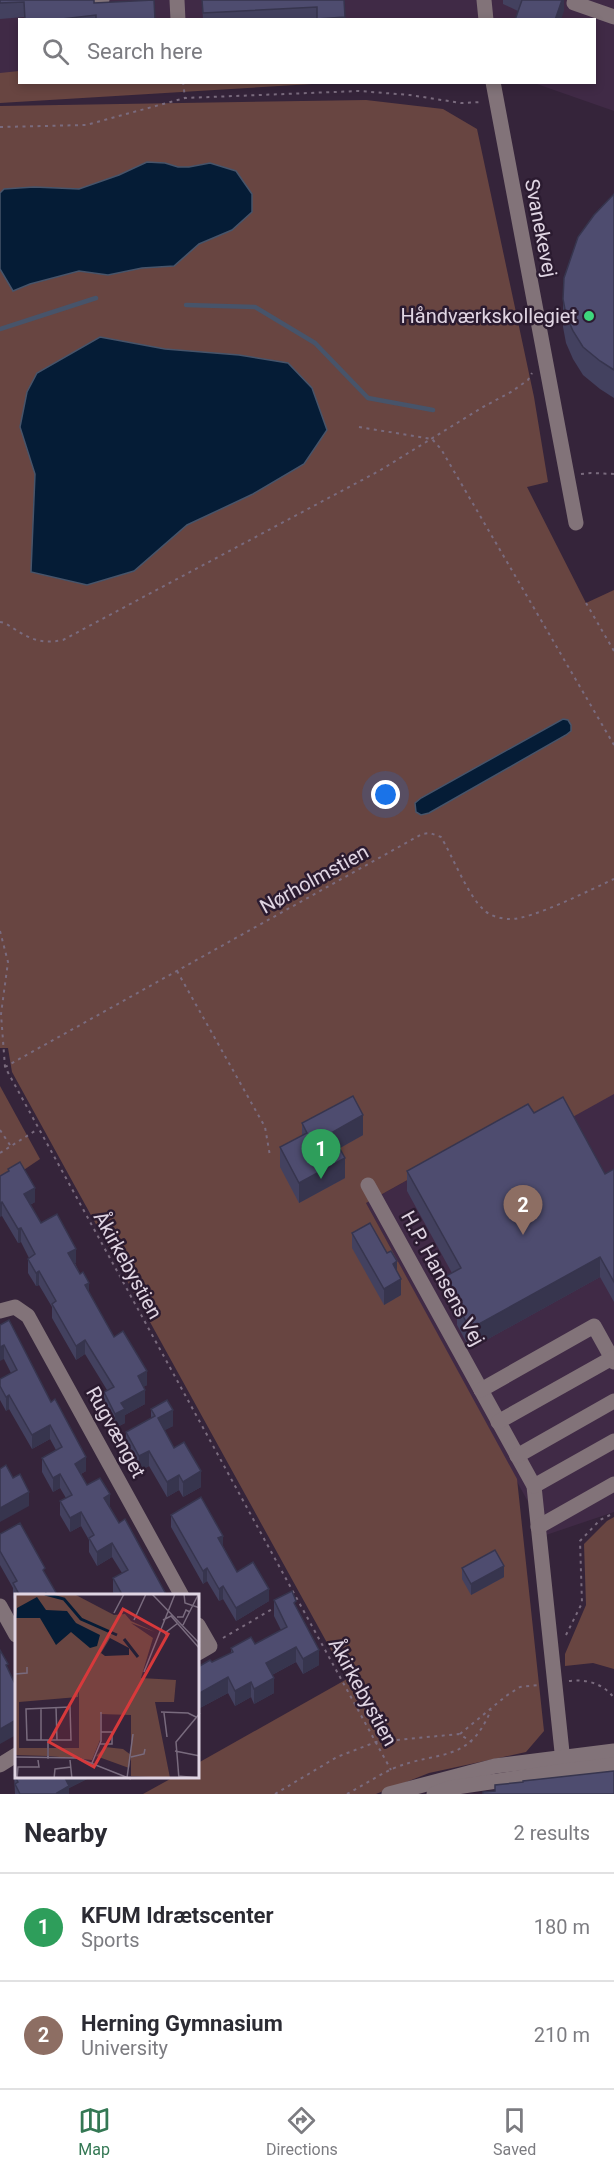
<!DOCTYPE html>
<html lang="en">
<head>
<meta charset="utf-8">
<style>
  :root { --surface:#fff; --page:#f7f7f7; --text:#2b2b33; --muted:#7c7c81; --line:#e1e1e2; --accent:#347854 }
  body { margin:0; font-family:Roboto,sans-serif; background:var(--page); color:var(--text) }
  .you { position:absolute; left:386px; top:795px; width:21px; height:21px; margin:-15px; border:4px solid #fff; border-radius:50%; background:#1a73e8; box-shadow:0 0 0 9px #1a73e833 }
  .badge { display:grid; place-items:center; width:39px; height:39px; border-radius:50%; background:var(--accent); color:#fff; font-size:20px; font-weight:700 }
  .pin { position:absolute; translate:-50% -50px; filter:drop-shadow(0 2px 3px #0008) }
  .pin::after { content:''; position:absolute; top:32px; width:21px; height:18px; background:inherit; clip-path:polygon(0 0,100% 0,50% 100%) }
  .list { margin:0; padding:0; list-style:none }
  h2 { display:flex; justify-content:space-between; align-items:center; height:78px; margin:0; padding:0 24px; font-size:26px }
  h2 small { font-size:20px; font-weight:400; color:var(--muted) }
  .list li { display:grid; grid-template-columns:39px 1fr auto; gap:18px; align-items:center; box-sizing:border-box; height:108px; padding:0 24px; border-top:2px solid var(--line) }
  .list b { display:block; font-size:22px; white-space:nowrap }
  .list p { margin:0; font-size:20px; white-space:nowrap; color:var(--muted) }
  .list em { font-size:20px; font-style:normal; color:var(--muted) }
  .icon { flex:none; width:33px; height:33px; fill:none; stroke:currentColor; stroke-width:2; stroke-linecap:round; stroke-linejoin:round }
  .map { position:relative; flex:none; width:614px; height:1794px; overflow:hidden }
  .search { position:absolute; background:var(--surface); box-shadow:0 3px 9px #0003; left:18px; right:18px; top:18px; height:66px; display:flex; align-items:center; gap:15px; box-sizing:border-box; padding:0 21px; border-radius:0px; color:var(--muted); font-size:22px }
  .sheet { height:294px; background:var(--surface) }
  nav { display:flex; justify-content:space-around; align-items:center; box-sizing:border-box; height:84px; border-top:2px solid var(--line); background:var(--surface); font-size:16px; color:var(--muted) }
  nav a { display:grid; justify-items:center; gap:3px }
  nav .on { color:var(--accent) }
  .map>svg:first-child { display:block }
  .built { fill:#402a46 }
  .green { fill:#684541 }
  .water { fill:#051c36; stroke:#47546a; stroke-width:1.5 }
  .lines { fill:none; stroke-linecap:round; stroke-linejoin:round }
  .stream { stroke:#47546a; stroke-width:4.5 }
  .path { stroke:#7a6b7e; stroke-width:2; stroke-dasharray:3 4.5; stroke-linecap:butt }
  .minor { stroke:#827379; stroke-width:15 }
  .wall { fill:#43415f }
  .shaded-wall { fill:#37354e }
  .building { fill:#4e4c6f; stroke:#37354e; stroke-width:1.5 }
  .poi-dot { fill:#3ed77d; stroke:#2b1b30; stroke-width:2 }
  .labels { text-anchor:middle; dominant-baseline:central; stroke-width:5; stroke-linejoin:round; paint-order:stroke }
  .street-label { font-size:20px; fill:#e0d5e3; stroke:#2b1b30 }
  .poi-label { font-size:20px; fill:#e0d5e3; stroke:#2b1b30; text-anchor:end }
  .inset-river { fill:none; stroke:#051c36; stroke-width:3 }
  .inset-road { fill:none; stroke:#796b7e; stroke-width:1.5 }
  .view { fill:#d7393b; fill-opacity:0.15; stroke:#d7393b; stroke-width:3 }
  .inset-edge { fill:none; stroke:#e0d5e3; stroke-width:3 }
</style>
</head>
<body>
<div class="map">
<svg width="614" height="1794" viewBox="0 0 614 1794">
  <rect width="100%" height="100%" fill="#35243a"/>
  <!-- built -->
  <g class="built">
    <polygon points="0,0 614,0 614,111 534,83 594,82 594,20 20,20 20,82 0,91"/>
    <polygon points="614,1066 614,1512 546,1535 366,1203"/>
  </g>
  <!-- green -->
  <g class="green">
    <polygon points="19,71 20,82 329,83 0,103 0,73"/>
    <polygon points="366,100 443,109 477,129 534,397 548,482 527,487 586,603 614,590 614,1094 569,1119 447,1158 366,1203 517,1479 544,1731 526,1752 429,1773 376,1794 143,1794 172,1778 198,1778 198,1763 347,1679 12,1072 8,1048 0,1048 0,106"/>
    <polygon points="0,1086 40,1159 0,1186"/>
    <polygon points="614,1517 614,1669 593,1663 565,1666 565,1654 586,1605 584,1544 607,1521"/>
  </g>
  <!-- water -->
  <g class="water">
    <polygon points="147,162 165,163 178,167 189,167 210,163 236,171 252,194 252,212 232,230 199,244 174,266 142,268 108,275 79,271 30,284 13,291 0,269 0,193 4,189 34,187 79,189 119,175"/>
    <polygon points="100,337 165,349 239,355 288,363 312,388 327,430 304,464 253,494 187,525 134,571 87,585 31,572 35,474 20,427 27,392 37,373"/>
    <polygon points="563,719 568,720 571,725 571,731 566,735 429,813 421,815 416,812 415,803 421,798"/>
  </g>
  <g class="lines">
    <!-- stream -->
    <g class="stream">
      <polyline points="186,305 255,307 315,343 368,398 433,410"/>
      <polyline points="0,329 96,298"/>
    </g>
    <!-- path -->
    <g class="path">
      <polyline points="183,82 185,98"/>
      <polyline points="0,127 86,125 185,98 359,91 410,95 461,103 481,102"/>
      <polyline points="359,427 432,439 441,449 614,745"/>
      <polyline points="581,474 591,473 614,474"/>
      <polyline points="586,603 614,651"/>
      <path d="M0,622L5,623C27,637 37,645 63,640L379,471L483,407L511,392L528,380L532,373"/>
      <polyline points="0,931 8,962 1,1014 5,1067 391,1770"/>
      <polyline points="177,971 265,1127 270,1156"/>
      <path d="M5,1067L422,834L430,833L441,837C453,857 468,896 484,910C490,916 501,919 510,919C531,920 592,889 614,879"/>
      <polyline points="0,1130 10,1145"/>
      <polyline points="0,1153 38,1129"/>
      <polyline points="566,1635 582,1603 580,1541 600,1520 614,1513"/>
      <polyline points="223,1638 274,1608"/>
      <path d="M569,1681C586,1679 603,1683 614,1698"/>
      <polyline points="460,1734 506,1696 520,1687 539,1685"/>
      <polyline points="275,1794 337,1757 376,1742 459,1734 472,1742"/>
      <path d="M347,1794C362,1786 377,1776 392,1769C439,1749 468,1765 491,1710"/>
    </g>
    <!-- minor -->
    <g class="minor">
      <polyline points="101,0 102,0"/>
      <polyline points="177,0 178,20"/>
      <polyline points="484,0 486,20"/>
      <polyline points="575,0 574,3 614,17"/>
      <polyline points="493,82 576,523"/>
      <polyline points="368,1185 534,1486 564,1771"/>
      <polyline points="0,1311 15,1307 28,1316 182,1596"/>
      <polyline points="481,1390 594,1326 614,1362"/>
      <polyline points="498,1422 612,1358"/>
      <polyline points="517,1456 614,1401"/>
      <polyline points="534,1486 614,1441"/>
      <polyline points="538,1527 614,1484"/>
      <polyline points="0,1606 16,1635"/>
      <polyline points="198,1625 210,1646 198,1653"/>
      <polyline points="0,1765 16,1755"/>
      <polyline points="389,1794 495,1766 614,1751"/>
      <polyline points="434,1794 450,1788 564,1771 614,1765"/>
    </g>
  </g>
  <!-- wall -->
  <g class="wall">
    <polygon points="0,0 94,3 155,20 25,20 24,17 0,19"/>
    <polygon points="202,0 344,0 345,20 203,20"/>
    <polygon points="503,0 564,0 564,11 518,11 503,4"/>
    <polygon points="614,194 614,398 600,389 583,375 573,359 566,343 563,327 563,299"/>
    <polygon points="302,1123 363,1135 340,1148 345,1178 299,1203 280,1167 280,1147 302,1136"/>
    <polygon points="8,1169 35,1202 30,1205 41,1223 76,1263 75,1263 89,1293 114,1337 147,1385 143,1387 145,1404 125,1415 125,1423 115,1428 104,1406 104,1392 107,1390 85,1354 76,1360 52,1318 52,1307 39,1285 36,1286 28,1273 28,1259 29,1258 21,1242 18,1243 2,1216 0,1176 8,1171"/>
    <polygon points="614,1169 614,1302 600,1277 470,1349 457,1325 457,1317 446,1296 446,1276 452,1273 407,1191 407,1171 605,1174"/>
    <polygon points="352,1233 387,1253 397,1272 401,1295 384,1305 352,1248"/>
    <polygon points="0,1325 86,1471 81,1474 87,1485 110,1507 119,1523 167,1596 115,1596 113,1592 113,1578 122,1573 112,1557 97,1566 89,1552 89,1540 81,1526 70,1532 60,1515 60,1501 66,1498 60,1488 53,1492 42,1472 42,1458 56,1450 50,1439 32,1449 9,1409 6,1411 0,1400 0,1379 11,1373 4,1359"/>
    <polygon points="151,1409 173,1426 164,1430 174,1448 201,1487 183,1497 179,1490 167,1497 149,1466 139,1471 126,1447 126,1432 151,1418"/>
    <polygon points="171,1515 223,1546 237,1572 269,1601 236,1621 223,1599 219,1601 207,1581 203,1584 171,1527"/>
    <polygon points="0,1534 45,1574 58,1596 16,1596 16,1604 13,1597 13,1588 0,1565"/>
    <polygon points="462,1568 504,1577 471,1595 462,1579"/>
    <polygon points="274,1600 296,1608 319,1665 303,1674 296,1662 272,1675 274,1693 254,1704 251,1697 235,1706 228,1693 198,1709 198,1667 212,1662 231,1653 231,1648 255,1644 281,1630 274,1616"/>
    <polygon points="14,1775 16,1778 89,1778 69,1788 69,1794 15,1794"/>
  </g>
  <!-- shaded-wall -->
  <g class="shaded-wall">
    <polygon points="562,0 564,0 564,11 561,20 555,20"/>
    <polygon points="363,1115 363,1135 331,1153 331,1133"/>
    <polygon points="345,1158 345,1178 299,1203 299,1183"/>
    <polygon points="35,1188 35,1202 24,1208 24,1194"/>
    <polygon points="2,1202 2,1216 0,1217 0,1203"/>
    <polygon points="21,1228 21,1242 18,1243 18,1229"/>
    <polygon points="76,1249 76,1263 68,1267 68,1253"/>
    <polygon points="600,1257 600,1277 470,1349 470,1329"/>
    <polygon points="397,1261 397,1277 393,1264"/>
    <polygon points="39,1271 39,1285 36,1286 36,1273"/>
    <polygon points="401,1279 401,1295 384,1305 384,1289"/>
    <polygon points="89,1283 89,1297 85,1285"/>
    <polygon points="85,1340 85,1354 76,1360 76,1346"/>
    <polygon points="4,1345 4,1359 0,1361 0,1347"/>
    <polygon points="147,1371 147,1385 138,1390 138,1376"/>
    <polygon points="145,1390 145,1404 125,1415 125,1423 115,1428 115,1414 121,1403"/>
    <polygon points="9,1395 9,1409 6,1411 6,1397"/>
    <polygon points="173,1410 173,1426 158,1434 158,1418"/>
    <polygon points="50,1425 50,1439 32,1449 32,1435"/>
    <polygon points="149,1451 149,1466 139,1471 139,1456"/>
    <polygon points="86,1457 86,1471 75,1477 75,1464"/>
    <polygon points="201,1471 201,1487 183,1497 183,1482"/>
    <polygon points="60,1474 60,1488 53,1492 53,1478"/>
    <polygon points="179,1475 179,1490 167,1497 167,1482"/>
    <polygon points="29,1492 29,1506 0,1522 0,1508"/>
    <polygon points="110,1494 110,1508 104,1498"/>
    <polygon points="81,1512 81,1526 70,1532 70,1518"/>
    <polygon points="223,1536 223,1548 218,1538"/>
    <polygon points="112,1543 112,1557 97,1566 97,1552"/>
    <polygon points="504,1566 504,1577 471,1595 471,1584"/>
    <polygon points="207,1568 207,1581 203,1584 203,1571"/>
    <polygon points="223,1586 223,1599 219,1601 219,1589"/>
    <polygon points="269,1589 269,1601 236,1621 236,1608"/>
    <polygon points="296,1647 296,1662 266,1678 266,1663"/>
    <polygon points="319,1650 319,1665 303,1674 303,1659"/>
    <polygon points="228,1677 228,1693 198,1709 198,1694"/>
    <polygon points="274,1678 274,1693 254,1704 254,1689"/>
    <polygon points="251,1682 251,1697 235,1706 235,1691"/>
    <polygon points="16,1720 16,1735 0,1744 0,1729"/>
    <polygon points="64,1778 89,1778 69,1788 69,1794 57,1794"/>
  </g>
  <!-- building -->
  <g class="building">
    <polygon points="0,0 94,0 94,3 154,0 155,20 96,20 96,15 53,20 25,20 24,2 0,3"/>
    <polygon points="202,0 344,0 345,17 317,19 317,7 203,13"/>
    <polygon points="522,0 562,0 555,20 515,20"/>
    <polygon points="614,194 614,370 600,361 583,347 573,331 566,315 563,299 564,278 578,237 594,215"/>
    <polygon points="353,1096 363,1115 331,1133 345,1158 299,1183 280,1147 307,1133 302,1123"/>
    <polygon points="563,1097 605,1174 614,1169 614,1282 600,1257 470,1329 457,1305 460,1303 446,1276 461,1268 407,1171 528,1104 534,1113"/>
    <polygon points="20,1162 35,1188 24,1194 41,1223 57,1214 76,1249 68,1253 80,1274 83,1272 89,1283 85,1285 114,1337 123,1331 147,1371 138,1376 145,1390 121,1403 125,1409 115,1414 104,1392 114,1387 85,1340 76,1346 52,1304 56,1301 39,1271 36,1273 28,1259 35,1254 21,1228 18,1229 2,1202 0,1203 0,1176 9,1171 8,1169"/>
    <polygon points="370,1223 387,1253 391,1251 397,1261 393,1264 401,1279 384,1289 352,1233"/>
    <polygon points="9,1320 51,1402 55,1399 86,1457 75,1464 87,1485 100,1478 110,1494 104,1498 119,1523 125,1519 167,1596 123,1596 113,1578 128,1570 112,1543 97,1552 89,1538 94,1535 81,1512 70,1518 60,1501 72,1495 60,1474 53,1478 42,1458 62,1447 50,1425 32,1435 9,1395 6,1397 0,1386 0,1379 17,1370 4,1345 0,1347 0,1325"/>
    <polygon points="167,1400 173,1410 158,1418 174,1448 184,1442 201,1471 183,1482 179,1475 167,1482 149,1451 139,1456 126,1432 155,1416 151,1409"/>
    <polygon points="6,1465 13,1478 20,1474 29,1492 0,1508 0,1469"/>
    <polygon points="201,1497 223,1536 218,1538 237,1572 253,1562 269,1589 236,1608 223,1586 219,1589 207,1568 203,1571 171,1515"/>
    <polygon points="20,1523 45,1568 43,1570 58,1596 20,1596 13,1583 17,1581 0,1551 0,1534"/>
    <polygon points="495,1550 504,1566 471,1584 462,1568"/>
    <polygon points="292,1591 296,1601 294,1603 319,1650 303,1659 296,1647 266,1663 274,1678 254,1689 251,1682 235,1691 228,1677 198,1694 198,1667 210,1660 212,1662 233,1652 231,1648 251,1637 255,1644 287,1627 274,1600"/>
    <polygon points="0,1650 8,1664 6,1665 16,1686 16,1720 0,1729"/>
    <polygon points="614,1771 614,1794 483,1794 483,1792 495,1791 495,1785 523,1782 523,1781"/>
    <polygon points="16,1774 16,1778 65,1778 69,1786 57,1793 58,1794 20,1794 15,1784 18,1782 14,1775"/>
  </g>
  <!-- markers -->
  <circle class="poi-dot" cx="589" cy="316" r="6"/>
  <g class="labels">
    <!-- street labels -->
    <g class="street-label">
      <text transform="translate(541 228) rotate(79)">Svanekevej</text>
      <text transform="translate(314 879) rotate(-29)">Nørholmstien</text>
      <text transform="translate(128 1265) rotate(61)">Åkirkebystien</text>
      <text transform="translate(443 1278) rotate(61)">H.P. Hansens Vej</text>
      <text transform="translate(116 1432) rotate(61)">Rugvænget</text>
      <text transform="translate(363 1692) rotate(61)">Åkirkebystien</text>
    </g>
    <!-- poi labels -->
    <g class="poi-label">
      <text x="577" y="316">Håndværkskollegiet</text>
    </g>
  </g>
  <!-- overview -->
  <g transform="translate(15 1594)">
    <rect width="184" height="184" fill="#35243a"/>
    <path d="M0,0H59L99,21L110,20L116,27L140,38L116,29L138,44L126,84L161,86L159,108H140L155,184L116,182V121L85,120V146L77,166L34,162V154H64V92L63,103L4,108V154H32V162L0,161ZM90,153L108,155L116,161L114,174L81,162Z" fill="#684541"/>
    <path d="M22,3L31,16L52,17L61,29L85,41L82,52L75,54L56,38L41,51L25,24H1L2,14ZM95,44L114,54V61L90,62L86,59Z" fill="#051c36"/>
    <path class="inset-river" d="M30,0L49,5L66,25L102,41M109,45L123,63"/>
    <path class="inset-road" d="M137,0L185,50M169,0L170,9L185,14M99,19L109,0M162,23H168L171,16L175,18M119,26L131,0M148,26L156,22L185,55M168,31L183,1M152,42L150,39L163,29M129,78L160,0M0,80L12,79V73M41,113L42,146M26,114V146M146,118L173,119L181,123M149,119L152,143M85,150H97V138H86M160,157L185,162M0,163L63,164L116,185M116,163L129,160L130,155M33,165V146H12L11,115L55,113L56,146H33M55,166L57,185M77,169L86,147V118M163,182L185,184M112,184L118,140M2,185L3,173H24L23,166M39,185L40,175L56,173M164,185L161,148L185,119"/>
    <path class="view" d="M108,15L153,40L79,173L34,148Z"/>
    <rect width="184" height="184" class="inset-edge"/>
  </g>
</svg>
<div class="you"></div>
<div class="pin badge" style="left:321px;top:1179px;background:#2e9e5b">1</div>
<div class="pin badge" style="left:523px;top:1235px;background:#8d6e63">2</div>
<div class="search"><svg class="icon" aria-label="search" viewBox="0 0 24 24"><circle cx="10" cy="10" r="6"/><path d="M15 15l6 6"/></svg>Search here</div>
</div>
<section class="sheet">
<h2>Nearby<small>2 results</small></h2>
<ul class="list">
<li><span class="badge" style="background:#2e9e5b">1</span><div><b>KFUM Idrætscenter</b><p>Sports</p></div><em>180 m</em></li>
<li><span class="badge" style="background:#8d6e63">2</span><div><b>Herning Gymnasium</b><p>University</p></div><em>210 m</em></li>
</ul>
</section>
<nav>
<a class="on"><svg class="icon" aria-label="map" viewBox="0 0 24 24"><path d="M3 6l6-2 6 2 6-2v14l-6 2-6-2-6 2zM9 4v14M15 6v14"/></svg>Map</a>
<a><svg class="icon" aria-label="directions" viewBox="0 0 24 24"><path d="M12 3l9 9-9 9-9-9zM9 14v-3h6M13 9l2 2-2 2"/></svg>Directions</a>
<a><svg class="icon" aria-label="saved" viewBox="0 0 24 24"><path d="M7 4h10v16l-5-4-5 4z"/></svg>Saved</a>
</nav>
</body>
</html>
